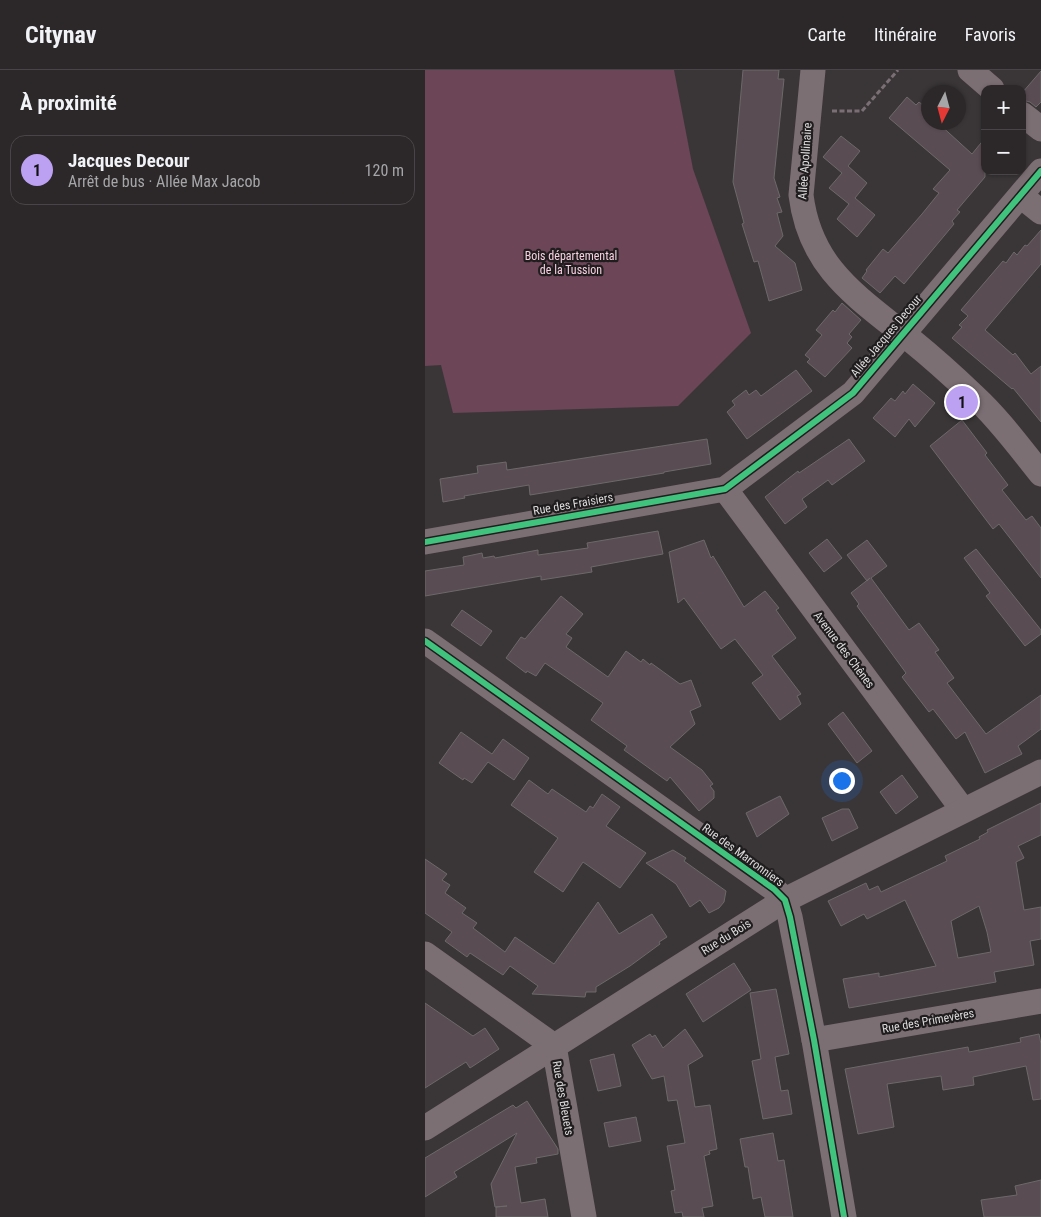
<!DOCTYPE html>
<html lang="fr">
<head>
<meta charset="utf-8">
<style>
  :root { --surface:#2c282a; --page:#343032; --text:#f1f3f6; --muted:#a6a6a8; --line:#484447; --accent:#bca0f2 }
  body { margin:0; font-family:"Roboto Condensed",sans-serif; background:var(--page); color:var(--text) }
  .controls { position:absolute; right:15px; top:15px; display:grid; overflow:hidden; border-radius:10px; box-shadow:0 1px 4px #0004 }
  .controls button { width:45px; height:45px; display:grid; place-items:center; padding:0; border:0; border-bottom:1px solid var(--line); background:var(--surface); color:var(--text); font:25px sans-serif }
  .compass { position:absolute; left:496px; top:15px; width:45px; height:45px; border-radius:50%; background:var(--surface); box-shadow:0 1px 4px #0004; rotate:186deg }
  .you { position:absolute; left:416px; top:710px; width:18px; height:18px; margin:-12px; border:4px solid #fff; border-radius:50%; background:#1a73e8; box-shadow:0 0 0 8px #1a73e833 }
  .badge { display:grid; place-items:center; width:32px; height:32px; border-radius:50%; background:var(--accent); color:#111; font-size:16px; font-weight:700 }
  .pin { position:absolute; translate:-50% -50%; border:2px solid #fff; box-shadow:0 1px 5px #0006 }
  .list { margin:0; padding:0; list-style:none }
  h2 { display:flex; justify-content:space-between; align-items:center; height:65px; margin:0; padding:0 20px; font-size:21px }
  h2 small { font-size:16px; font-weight:400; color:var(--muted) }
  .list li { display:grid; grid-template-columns:32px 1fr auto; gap:15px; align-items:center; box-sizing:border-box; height:70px; margin:0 10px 10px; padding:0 10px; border:1px solid var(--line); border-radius:15px }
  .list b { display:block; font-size:19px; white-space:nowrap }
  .list p { margin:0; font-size:16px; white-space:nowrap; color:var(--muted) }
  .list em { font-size:16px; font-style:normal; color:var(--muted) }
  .map { position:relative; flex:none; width:616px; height:1147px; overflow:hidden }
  header { display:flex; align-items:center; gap:30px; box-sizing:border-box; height:70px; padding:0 25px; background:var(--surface); border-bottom:1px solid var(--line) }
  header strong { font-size:24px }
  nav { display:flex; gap:28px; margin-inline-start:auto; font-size:18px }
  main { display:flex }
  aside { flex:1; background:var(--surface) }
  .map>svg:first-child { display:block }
  .green { fill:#6c4556 }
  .building { fill:#5a4c53; stroke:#6c696a; fill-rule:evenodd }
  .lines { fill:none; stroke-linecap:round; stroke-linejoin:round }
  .path { stroke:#7a6f74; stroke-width:3; stroke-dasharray:5 2.5; stroke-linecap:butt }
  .minor { stroke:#7c6f74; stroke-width:25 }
  .cycleway-casing { stroke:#201d1f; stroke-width:9 }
  .cycleway { stroke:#40c37c; stroke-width:6 }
  .labels { text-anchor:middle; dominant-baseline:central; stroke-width:4.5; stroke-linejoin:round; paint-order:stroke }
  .street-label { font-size:12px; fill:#dedbdc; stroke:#201d1f }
  .park-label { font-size:12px; fill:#fad0e1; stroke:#201d1f }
</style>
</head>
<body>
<header>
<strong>Citynav</strong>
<nav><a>Carte</a><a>Itinéraire</a><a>Favoris</a></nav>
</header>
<main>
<aside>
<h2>À proximité<small></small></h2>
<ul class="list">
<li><span class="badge">1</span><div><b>Jacques Decour</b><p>Arrêt de bus · Allée Max Jacob</p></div><em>120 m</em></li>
</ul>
</aside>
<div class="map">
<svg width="616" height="1147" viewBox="0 0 616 1147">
  <rect width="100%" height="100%" fill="#3a3638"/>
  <!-- green -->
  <polygon class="green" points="0,0 249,0 268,99 326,263 253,336 28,343 16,295 0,296"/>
  <!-- building -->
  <g class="building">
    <polygon points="318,0 354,0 353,9 359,9 349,108 355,127 352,128 357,142 352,143 358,166 350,176 370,193 377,220 344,231 333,191 329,192 317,154 319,153 308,112"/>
    <polygon points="616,1 616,32 611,37 605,32 597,30 597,23"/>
    <polygon points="482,27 491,35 494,32 504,40 504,52 512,52 547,84 560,68 560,107 532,140 535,142 527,151 529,154 479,214 470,206 455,223 437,208 442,201 441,200 458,179 463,183 497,144 514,123 508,119 525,100 464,48"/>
    <polygon points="416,66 435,81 423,96 442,113 430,128 450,145 432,167 412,149 424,134 404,118 417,103 398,87"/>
    <polygon points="616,160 616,194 560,260 588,285 590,283 606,304 616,296 616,352 588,318 587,319 527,268 537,257 534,255 543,246 536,240 578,191 581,193 589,182 592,185 600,175 602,176"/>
    <polygon points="417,233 436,250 424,264 427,267 422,273 427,278 400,307 382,292 385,289 380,285 397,265 391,260 408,240 410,242"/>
    <polygon points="371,300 387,321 322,369 302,342 310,335 307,331 321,320 324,325 331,320 336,326"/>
    <polygon points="488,314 510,333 490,357 484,349 470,367 448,348 466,328 470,331 478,321 480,324"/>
    <polygon points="537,350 562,383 560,385 583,415 577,420 601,450 607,446 616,458 616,508 574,454 568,459 505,376"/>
    <polygon points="282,369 286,394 239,402 239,403 105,425 104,415 39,426 40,428 18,432 15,409 53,403 52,396 81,392 82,400"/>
    <polygon points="424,369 440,391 407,415 403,410 377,429 382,437 360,454 340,427 373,401 374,403"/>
    <polygon points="233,461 238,484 166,497 167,502 116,510 116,506 0,526 0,501 39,495 38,487 57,483 58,488 69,486 70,488 113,480 113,485 163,478 162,473"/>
    <polygon points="402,469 417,488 399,502 384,483"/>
    <polygon points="279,470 286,488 288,486 319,537 340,521 354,538 351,540 371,568 347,586 376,624 372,626 376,634 355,650 327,613 338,605 310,569 296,579 259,528 253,533 244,482"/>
    <polygon points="442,470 462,496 446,508 484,560 494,553 514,580 510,582 529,608 522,613 561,664 616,625 616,659 593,676 597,684 560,703 540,662 531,669 508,639 504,642 477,607 481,603 432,536 434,534 426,523 445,508 442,511 422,485"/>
    <polygon points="551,479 616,560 616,564 600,576 561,526 565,523 539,488"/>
    <polygon points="136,526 158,544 141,564 147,568 141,577 183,607 201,581 216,592 218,589 225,595 226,593 255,614 266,610 276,636 265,641 270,654 245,677 277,700 288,714 285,716 289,721 289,728 274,741 245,707 242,711 199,680 202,676 166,650 178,633 120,593 111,606 102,601 101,603 81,588 96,567 100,569"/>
    <polygon points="37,540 67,561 56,576 26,555"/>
    <polygon points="418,642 447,681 432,693 403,654"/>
    <polygon points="36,662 67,684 78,669 104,688 89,710 63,692 47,713 39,708 38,710 14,693"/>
    <polygon points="477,705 493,727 471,744 455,722"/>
    <polygon points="104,710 123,724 127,719 161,742 165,736 168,738 177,724 195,737 181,756 221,783 195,818 158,792 138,822 109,802 133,768 86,735"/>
    <polygon points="355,726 364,744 332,767 321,743"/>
    <path d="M616,733V765L593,776L599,788L591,792L599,840L616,837V869L605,871L609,895L569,902L571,912L424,938L418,909L454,903V907L511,896L480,830L442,849L439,844L416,856L403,831L441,813L444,820L453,816L456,822L522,791L520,786L555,769L554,767L563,762L562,760ZM554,836L562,862L566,882L533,888L526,851Z"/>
    <polygon points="417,739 424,739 433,758 407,771 397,748"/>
    <polygon points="248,780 261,788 259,791 301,821 299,832 294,838 284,843 275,830 265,837 251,814 221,793"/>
    <polygon points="0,789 22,804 17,810 25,815 20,823 41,838 37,843 52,853 48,858 80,882 90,867 129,894 173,832 194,864 227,844 242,867 234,872 235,874 205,896 171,917 171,922 161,922 160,927 107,924 113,916 85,896 78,905 45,883 42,887 20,871 27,862 0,843"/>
    <polygon points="309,893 326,920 278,952 261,924"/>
    <polygon points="351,919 364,984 350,987 356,1021 363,1020 367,1044 338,1049 327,991 336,989 325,923"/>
    <polygon points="0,933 48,966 60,958 74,979 45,998 41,992 0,1018"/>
    <polygon points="260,959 278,986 263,995 270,1037 285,1035 292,1079 284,1081 285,1084 279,1086 288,1136 277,1138 279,1147 258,1147 257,1142 250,1143 246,1121 250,1120 242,1076 260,1073 252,1030 243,1031 239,1006 227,1009 207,975 225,964 227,967 230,965 238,978"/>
    <polygon points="614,964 616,974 616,1029 608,1030 601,996 548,1007 549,1015 518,1020 516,1006 462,1014 469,1057 433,1064 420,999 543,977 544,982 596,972 595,968"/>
    <polygon points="189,984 196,1016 173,1021 165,990"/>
    <polygon points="102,1031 133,1079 133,1084 111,1088 112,1093 90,1097 96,1133 120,1129 123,1147 71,1147 71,1137 82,1136 70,1137 66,1114 92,1063 29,1102 32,1107 0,1127 0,1088 88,1035 91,1038"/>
    <polygon points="211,1047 216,1071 184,1077 179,1053"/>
    <polygon points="348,1063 353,1091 359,1090 368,1147 340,1147 336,1127 328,1129 323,1097 320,1097 315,1069"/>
    <polygon points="616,1110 616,1147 559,1147 556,1130 592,1125 590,1116"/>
  </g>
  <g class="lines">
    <!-- path -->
    <polyline class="path" points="407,41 437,41 473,0"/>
    <!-- minor -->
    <g class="minor">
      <path d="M388,0L376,125C385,199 433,227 487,271C508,288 529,307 549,326C574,349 595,378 616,404"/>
      <polyline points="545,0 567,19"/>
      <polyline points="597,44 616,59"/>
      <polyline points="596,126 616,142"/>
      <polyline points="300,419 538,740"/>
      <polyline points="0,472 300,419 428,323 616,101"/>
      <polyline points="0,571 349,819 360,830 365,847 389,970 419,1147"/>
      <polyline points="0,884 129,976 159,1147"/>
      <polyline points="389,970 616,931"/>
      <polyline points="0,1058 360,830 616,702"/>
    </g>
    <!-- cycleway casing -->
    <g class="cycleway-casing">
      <g id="cycleway">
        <polyline points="0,472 300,419 428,323 616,101"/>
        <polyline points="0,571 349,819 360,830 365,847 389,970 419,1147"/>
      </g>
    </g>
    <!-- cycleway -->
    <use href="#cycleway" class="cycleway"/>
  </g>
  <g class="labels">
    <!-- street labels -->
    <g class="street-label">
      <text transform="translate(380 91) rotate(-86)">Allée Apollinaire</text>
      <text transform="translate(461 266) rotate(-50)">Allée Jacques Decour</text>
      <text transform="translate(148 434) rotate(-10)">Rue des Fraisiers</text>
      <text transform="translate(419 580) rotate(53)">Avenue des Chênes</text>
      <text transform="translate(318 785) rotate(36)">Rue des Marronniers</text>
      <text transform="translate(301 867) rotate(-32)">Rue du Bois</text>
      <text transform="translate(503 951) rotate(-10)">Rue des Primevères</text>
      <text transform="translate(138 1028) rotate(80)">Rue des Bleuets</text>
    </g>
    <!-- park labels -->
    <g class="park-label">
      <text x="146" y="186">Bois départemental<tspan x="146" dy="14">de la Tussion</tspan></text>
    </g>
  </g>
</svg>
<div class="controls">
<button>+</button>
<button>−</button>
</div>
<svg class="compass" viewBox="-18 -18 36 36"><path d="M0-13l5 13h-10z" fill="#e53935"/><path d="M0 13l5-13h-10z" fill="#a6a6a8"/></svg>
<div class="you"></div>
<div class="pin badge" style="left:537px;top:332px">1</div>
</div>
</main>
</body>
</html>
